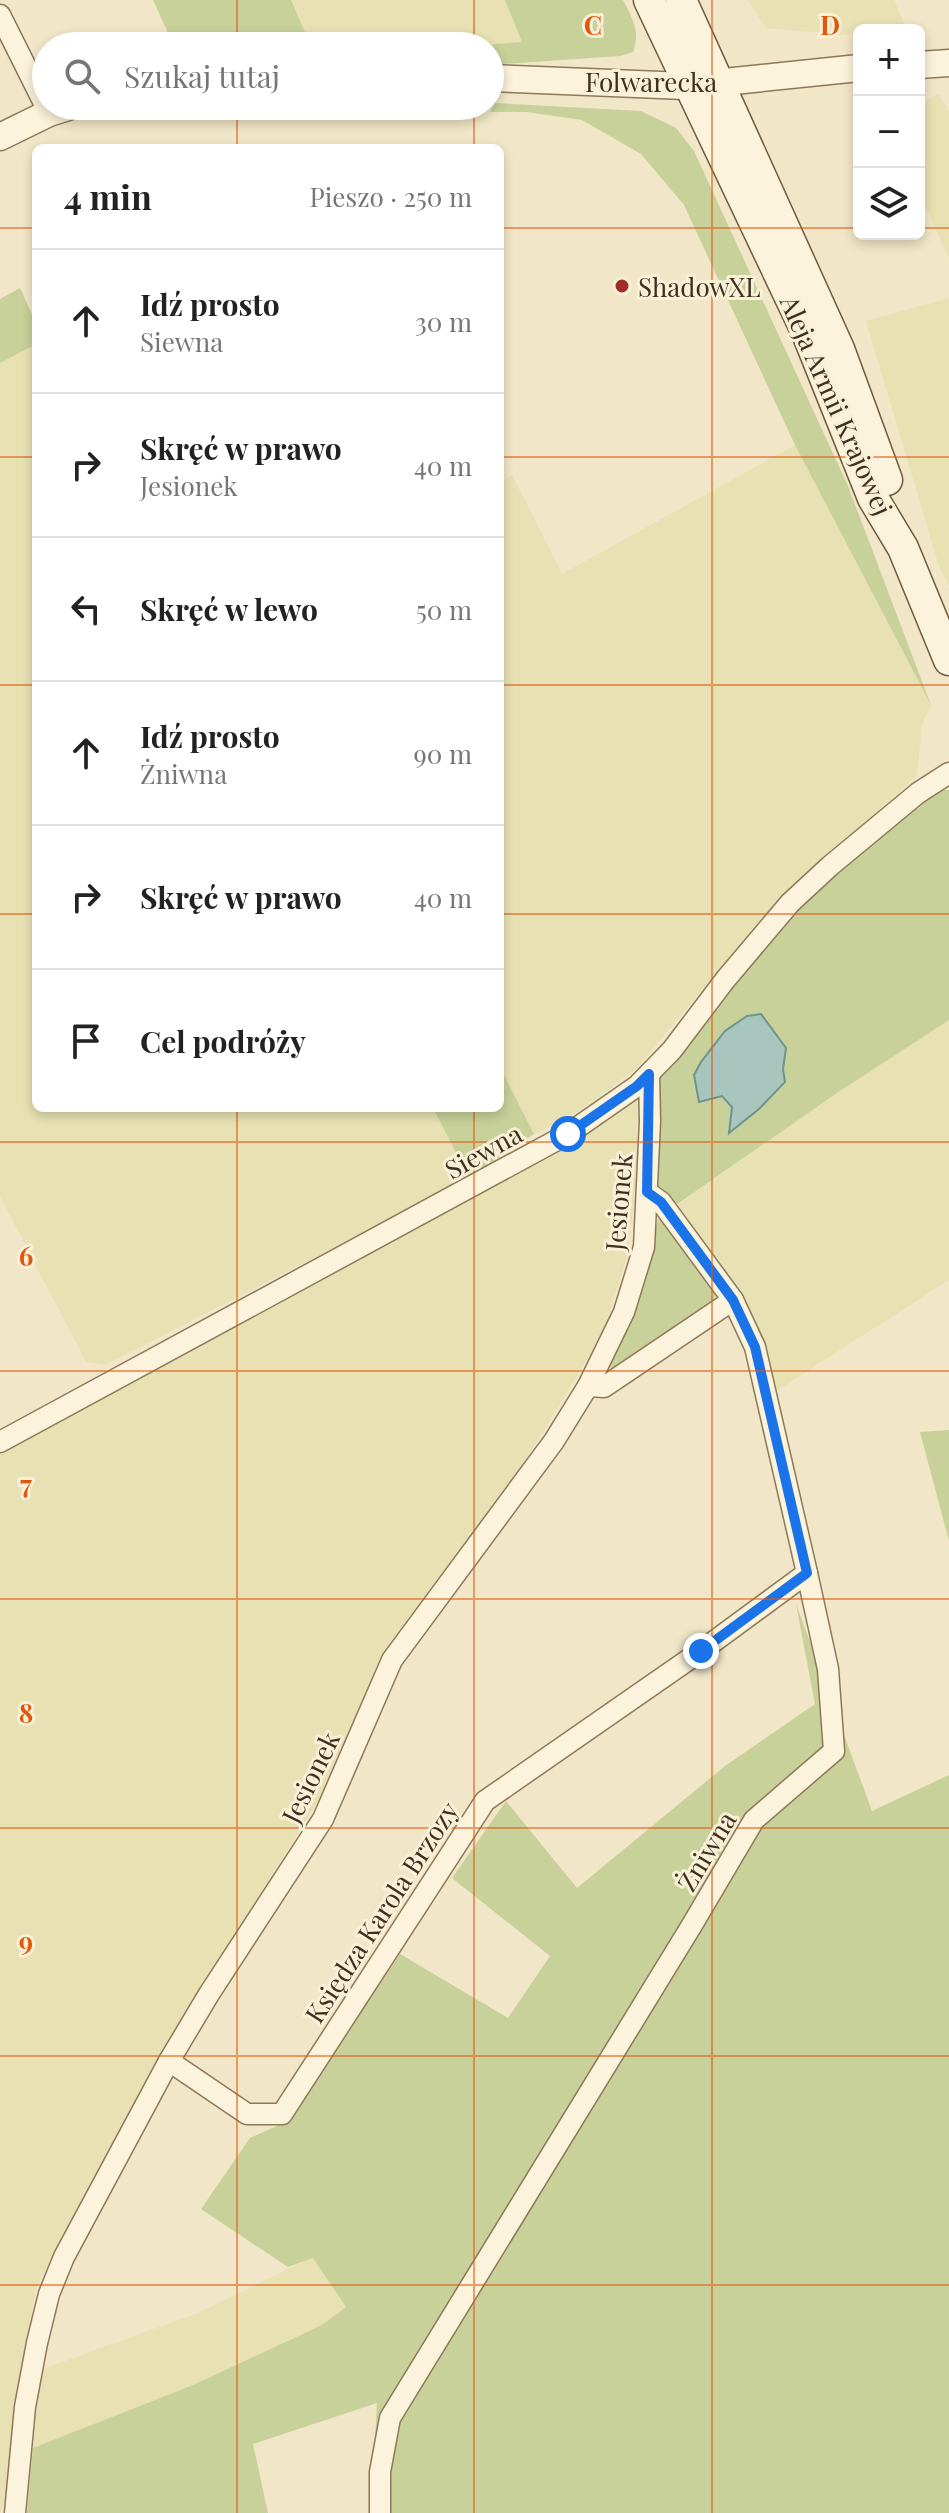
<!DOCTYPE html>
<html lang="pl">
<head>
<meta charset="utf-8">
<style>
  :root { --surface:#fff; --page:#f2f2f2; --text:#222; --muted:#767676; --line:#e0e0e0 }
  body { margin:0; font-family:"Playfair Display",serif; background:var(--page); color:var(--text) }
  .controls { position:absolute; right:24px; top:24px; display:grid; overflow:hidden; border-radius:12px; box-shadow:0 4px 12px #0003 }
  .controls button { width:72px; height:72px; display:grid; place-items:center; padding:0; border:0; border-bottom:2px solid var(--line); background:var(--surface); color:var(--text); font:40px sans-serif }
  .stop { position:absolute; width:24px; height:24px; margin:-18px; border:6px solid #1a73e8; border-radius:50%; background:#fff }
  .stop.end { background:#1a73e8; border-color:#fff; box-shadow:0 2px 8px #0008 }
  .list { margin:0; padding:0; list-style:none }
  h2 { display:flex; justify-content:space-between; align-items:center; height:104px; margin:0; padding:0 32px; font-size:34px }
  h2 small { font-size:26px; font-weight:400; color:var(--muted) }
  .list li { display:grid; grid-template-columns:52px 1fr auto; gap:24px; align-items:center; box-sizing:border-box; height:144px; padding:0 32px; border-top:2px solid var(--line) }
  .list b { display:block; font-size:30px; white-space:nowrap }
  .list p { margin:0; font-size:26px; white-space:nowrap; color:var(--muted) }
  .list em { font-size:26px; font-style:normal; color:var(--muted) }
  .icon { flex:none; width:44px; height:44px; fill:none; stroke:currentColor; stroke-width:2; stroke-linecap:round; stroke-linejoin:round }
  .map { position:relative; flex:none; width:949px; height:2513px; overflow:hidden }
  .search { position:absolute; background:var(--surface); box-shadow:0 4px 12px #0003; left:32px; top:32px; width:472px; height:88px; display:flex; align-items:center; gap:20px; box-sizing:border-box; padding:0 28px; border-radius:44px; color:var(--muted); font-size:30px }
  .panel { position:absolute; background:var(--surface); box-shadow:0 4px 12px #0003; left:32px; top:144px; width:472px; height:968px; border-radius:12px }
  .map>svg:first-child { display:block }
  .farmland { fill:#e7e1b3 }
  .green { fill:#c8d199 }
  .water { fill:#a8c5be; stroke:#6e948c; stroke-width:2 }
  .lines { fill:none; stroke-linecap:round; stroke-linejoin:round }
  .minor-casing { stroke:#8e785a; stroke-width:23 }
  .tertiary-casing { stroke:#8e785a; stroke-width:29 }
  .secondary-casing { stroke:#70593d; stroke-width:33 }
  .minor { stroke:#fbf3db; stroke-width:20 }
  .tertiary { stroke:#fbf3db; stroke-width:26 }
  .secondary { stroke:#fbf3db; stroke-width:30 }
  .route { stroke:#1a73e8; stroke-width:10 }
  .grid { fill:none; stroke:#e0570d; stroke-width:2; stroke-opacity:0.55 }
  .poi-dot { fill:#a12b26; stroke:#f8f0d7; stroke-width:3 }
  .labels { text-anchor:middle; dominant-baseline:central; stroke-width:6; stroke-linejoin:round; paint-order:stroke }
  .street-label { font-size:26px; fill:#3e2f1f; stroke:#f8f0d7 }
  .poi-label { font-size:26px; fill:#3e2f1f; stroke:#f8f0d7; text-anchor:start }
  .grid-label { font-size:26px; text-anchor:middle; font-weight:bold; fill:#e0570d; stroke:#f8f0d7; stroke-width:6; stroke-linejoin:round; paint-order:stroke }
</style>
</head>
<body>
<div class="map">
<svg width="949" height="2513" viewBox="0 0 949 2513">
  <rect width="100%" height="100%" fill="#f1e6c7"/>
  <!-- farmland -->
  <g class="farmland">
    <polygon points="291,0 505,0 523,43 472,46 311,46"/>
    <polygon points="748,0 894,0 907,30 859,30 859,36 766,28"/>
    <polygon points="939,94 949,112 949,258 919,193 919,104"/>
    <polygon points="949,298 949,586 939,566 866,321"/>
    <polygon points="36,344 36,1108 433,1108 469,1178 105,1365 86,1362 0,1196 0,363"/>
    <polygon points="795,445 931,705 922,724 917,776 778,899 635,1070 568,1119 534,1134 500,1067 500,482 512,475 562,574"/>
    <polygon points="949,1020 949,1280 773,1393 740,1293 676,1206 837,1093"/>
    <polygon points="642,1093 634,1203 626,1260 602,1335 519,1471 377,1664 330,1782 264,1887 100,2170 36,2288 20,2383 10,2486 0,2513 0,1451"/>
    <polygon points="313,2257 346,2307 322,2325 193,2385 33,2448 40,2370 198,2313"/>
  </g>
  <!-- green -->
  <g class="green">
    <polygon points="153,0 291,0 311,46 174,46"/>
    <path d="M505,0H623C632,18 641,32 633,52L620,56L490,65V46H472L522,42Z"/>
    <polygon points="495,103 641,111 676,128 694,151 848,486 931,705 795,445 684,205 641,154 582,120 527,112 490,112"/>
    <polygon points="20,288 36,323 36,344 0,363 0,299"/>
    <polygon points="935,790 949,790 949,1020 837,1093 676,1205 656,1188 658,1076 767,941 800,906"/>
    <polygon points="500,1067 534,1134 469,1178 433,1108 500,1108"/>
    <polygon points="659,1215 711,1280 716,1295 707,1310 612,1372 609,1361 642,1287"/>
    <polygon points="949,1430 949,1541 920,1432"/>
    <polygon points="796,1604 872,1811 949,1775 949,2513 371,2513 377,2403 253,2444 268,2513 27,2513 33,2448 193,2385 322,2325 346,2307 313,2258 288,2267 201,2209 250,2138 288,2121 400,1954 508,2018 550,1956 452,1878 506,1801 577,1888 725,1766 815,1704"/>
  </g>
  <!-- water -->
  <polygon class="water" points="761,1014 786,1048 783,1069 785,1082 759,1109 729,1133 732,1107 722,1096 699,1102 694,1075 701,1062 725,1031 747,1016"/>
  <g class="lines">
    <!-- minor casing -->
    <g class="minor-casing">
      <g id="minor">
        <polyline points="0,15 49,113"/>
        <polyline points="647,1192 661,1202 733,1300"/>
        <polyline points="0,1442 568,1134 637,1086 672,1050 725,980 790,903 830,866 918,793 949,773"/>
        <polyline points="169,2061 247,2114 282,2114 485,1801 701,1651 807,1573"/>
        <polyline points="15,2513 25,2407 37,2343 49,2294 64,2257 169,2061 209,1994 323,1819 392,1660 554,1441 588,1386 624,1312 644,1247 650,1121 649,1074"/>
        <polyline points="380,2513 380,2472 390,2418 692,1925 754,1820 834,1751 828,1669 807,1573 755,1347 733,1300 604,1387 588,1386"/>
      </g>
    </g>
    <!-- tertiary casing -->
    <g class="tertiary-casing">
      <g id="tertiary">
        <polyline points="919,65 949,63"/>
        <polyline points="490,78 685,86 859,68"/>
        <polyline points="0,137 49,113 71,106"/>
      </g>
    </g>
    <!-- secondary casing -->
    <g class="secondary-casing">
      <g id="secondary">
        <polyline points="649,0 807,333 873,498 903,548 949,660"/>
        <polyline points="681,0 839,349 887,480"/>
      </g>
    </g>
    <!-- minor -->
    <use href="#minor" class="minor"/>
    <!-- tertiary -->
    <use href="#tertiary" class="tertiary"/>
    <!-- secondary -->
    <use href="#secondary" class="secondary"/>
  </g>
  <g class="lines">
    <!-- route -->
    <polyline class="route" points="568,1134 637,1086 649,1074 647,1192 661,1202 733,1300 755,1347 807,1573 701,1651"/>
  </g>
  <!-- grid -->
  <path class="grid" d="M237,0V46M474,0V46M712,0V2513M237,106V148M474,106V148M0,228H36M500,228H859M919,228H949M0,457H36M500,457H949M0,685H36M500,685H949M0,914H36M500,914H949M237,1108V2513M474,1108V2513M0,1142H949M0,1371H949M0,1599H949M0,1828H949M0,2056H949M0,2285H949"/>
  <!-- markers -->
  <circle class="poi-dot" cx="622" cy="286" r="8"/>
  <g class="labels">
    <!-- street labels -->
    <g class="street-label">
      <text x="651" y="81">Folwarecka</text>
      <text transform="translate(837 405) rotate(66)">Aleja Armii Krajowej</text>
      <text transform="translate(483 1151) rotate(-29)">Siewna</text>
      <text transform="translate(618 1202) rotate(-85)">Jesionek</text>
      <text transform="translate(310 1777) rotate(-64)">Jesionek</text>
      <text transform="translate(706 1851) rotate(-59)">Żniwna</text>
      <text transform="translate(381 1912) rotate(-57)">Księdza Karola Brzozy</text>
    </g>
    <!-- poi labels -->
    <g class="poi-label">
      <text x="638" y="286">ShadowXL</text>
    </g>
  </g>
  <g class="grid-label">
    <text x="593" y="35">C</text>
    <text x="830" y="35">D</text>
    <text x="26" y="1266">6</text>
    <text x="26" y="1494">7</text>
    <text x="26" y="1723">8</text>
    <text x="26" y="1951">9</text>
  </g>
</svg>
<div class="controls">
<button>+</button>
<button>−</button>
<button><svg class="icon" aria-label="layers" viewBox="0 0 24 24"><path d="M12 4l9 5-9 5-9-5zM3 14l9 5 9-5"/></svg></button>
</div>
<div class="stop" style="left:568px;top:1134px"></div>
<div class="stop end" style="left:701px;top:1651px"></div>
<div class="search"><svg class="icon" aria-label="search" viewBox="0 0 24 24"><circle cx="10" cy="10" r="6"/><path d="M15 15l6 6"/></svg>Szukaj tutaj</div>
<section class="panel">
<h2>4 min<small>Pieszo · 250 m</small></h2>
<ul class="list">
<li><svg class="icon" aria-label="ahead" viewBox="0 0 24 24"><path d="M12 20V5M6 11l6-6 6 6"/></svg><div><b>Idź prosto</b><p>Siewna</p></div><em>30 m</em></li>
<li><svg class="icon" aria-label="right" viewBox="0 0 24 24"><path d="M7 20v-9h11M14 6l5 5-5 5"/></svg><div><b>Skręć w prawo</b><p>Jesionek</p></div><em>40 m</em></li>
<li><svg class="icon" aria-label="left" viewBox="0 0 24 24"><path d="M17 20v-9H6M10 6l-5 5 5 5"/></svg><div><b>Skręć w lewo</b></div><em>50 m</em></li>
<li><svg class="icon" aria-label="ahead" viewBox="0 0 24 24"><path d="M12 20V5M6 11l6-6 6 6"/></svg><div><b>Idź prosto</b><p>Żniwna</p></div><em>90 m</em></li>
<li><svg class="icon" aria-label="right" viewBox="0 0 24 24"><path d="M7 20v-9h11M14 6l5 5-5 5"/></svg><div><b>Skręć w prawo</b></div><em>40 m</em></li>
<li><svg class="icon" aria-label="arrive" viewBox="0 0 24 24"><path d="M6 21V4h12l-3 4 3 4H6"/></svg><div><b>Cel podróży</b></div></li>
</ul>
</section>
</div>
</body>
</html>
